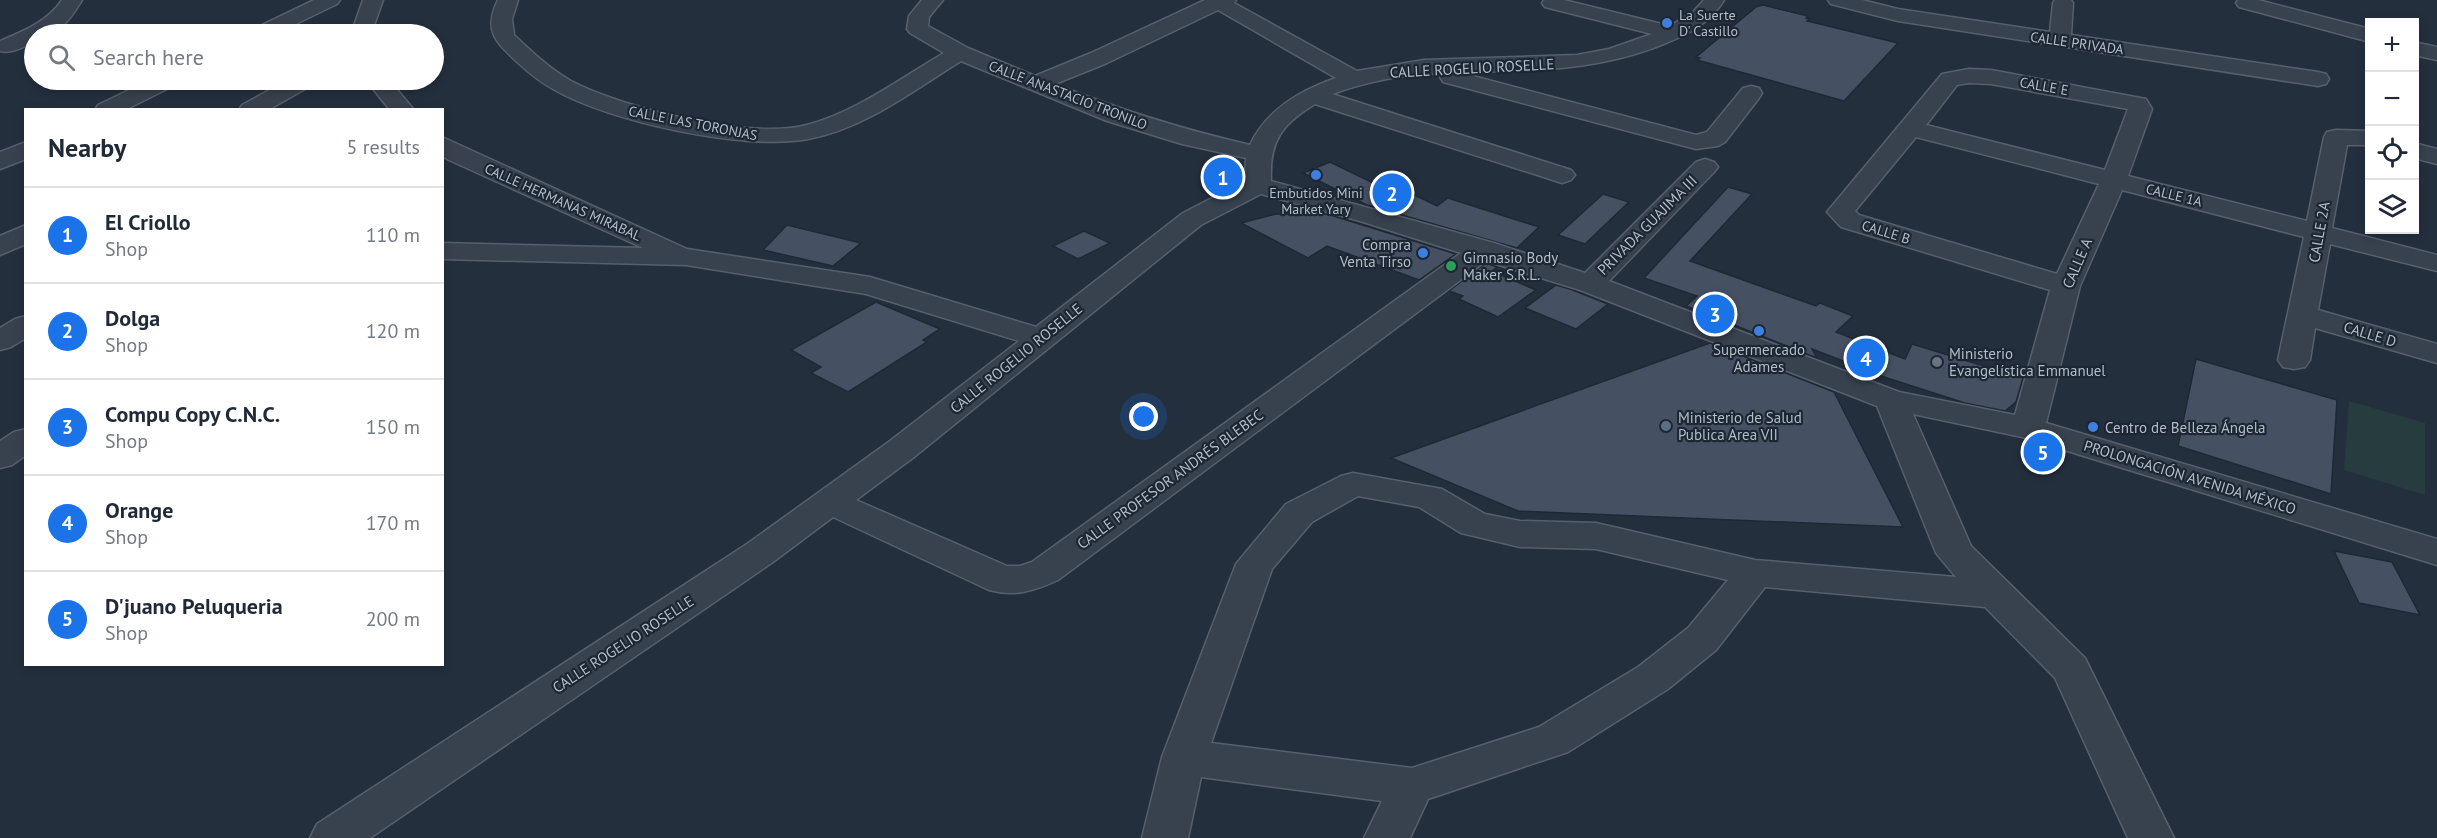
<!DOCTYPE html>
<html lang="en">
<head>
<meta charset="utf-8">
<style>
  :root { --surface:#fff; --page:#f2f2f3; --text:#1f2937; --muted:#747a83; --line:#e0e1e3; --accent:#1a73e8 }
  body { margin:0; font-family:"PT Sans",sans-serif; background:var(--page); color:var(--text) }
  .controls { position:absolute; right:18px; top:18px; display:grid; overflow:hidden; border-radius:0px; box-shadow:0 3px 9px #0003 }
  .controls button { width:54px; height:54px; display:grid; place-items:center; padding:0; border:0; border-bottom:2px solid var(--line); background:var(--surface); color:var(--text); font:30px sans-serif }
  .you { position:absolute; left:1144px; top:417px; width:21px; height:21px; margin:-15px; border:4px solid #fff; border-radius:50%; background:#1a73e8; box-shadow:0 0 0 9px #1a73e833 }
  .badge { display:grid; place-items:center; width:39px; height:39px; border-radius:50%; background:var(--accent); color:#fff; font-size:20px; font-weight:700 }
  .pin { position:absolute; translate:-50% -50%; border:3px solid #fff; box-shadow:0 2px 6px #0006 }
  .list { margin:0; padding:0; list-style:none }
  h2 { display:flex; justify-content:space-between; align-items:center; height:78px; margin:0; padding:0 24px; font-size:26px }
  h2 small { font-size:20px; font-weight:400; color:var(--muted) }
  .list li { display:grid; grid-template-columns:39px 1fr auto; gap:18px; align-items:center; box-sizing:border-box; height:96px; padding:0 24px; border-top:2px solid var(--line) }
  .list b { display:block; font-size:22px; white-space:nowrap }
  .list p { margin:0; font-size:20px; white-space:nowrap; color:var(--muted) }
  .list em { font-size:20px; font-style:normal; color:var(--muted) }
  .icon { flex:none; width:33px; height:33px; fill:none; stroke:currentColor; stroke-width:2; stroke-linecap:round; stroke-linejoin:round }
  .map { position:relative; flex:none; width:2437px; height:838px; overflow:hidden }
  .search { position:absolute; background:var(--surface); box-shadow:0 3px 9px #0003; left:24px; top:24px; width:420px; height:66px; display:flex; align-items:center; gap:15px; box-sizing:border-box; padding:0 21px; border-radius:33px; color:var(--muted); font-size:22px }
  .panel { position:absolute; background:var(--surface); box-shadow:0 3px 9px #0003; left:24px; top:108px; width:420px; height:558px; border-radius:0px }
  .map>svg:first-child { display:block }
  .green { fill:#263c3f }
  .building { fill:#455162; stroke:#1f2835; stroke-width:1.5 }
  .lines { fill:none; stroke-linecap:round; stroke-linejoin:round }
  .minor-casing { stroke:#565f6c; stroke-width:3 }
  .minor { fill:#38414e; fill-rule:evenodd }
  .shop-dot { fill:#3f7fe0; stroke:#1d2633; stroke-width:2 }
  .leisure-dot { fill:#2e9e5b; stroke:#1d2633; stroke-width:2 }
  .worship-dot { fill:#6b7280; stroke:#1d2633; stroke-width:2 }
  .service-dot { fill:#5c6f8a; stroke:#1d2633; stroke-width:2 }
  .labels { text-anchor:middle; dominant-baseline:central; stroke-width:4.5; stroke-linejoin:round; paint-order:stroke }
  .far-poi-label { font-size:14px; fill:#b4bcc9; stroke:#1d2633; text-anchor:start }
  .far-street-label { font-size:14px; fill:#b4bcc9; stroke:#1d2633 }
  .street-label { font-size:15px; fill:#b4bcc9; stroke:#1d2633 }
  .poi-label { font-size:15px; fill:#b4bcc9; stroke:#1d2633; text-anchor:start }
</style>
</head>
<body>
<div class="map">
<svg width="2437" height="838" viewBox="0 0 2437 838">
  <rect width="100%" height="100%" fill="#242f3e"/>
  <!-- green -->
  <polygon class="green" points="2349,401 2425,423 2425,495 2344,470"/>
  <!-- building -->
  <g class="building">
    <polygon points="1763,5 1808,16 1806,18 1810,19 1807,21 1898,43 1844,101 1697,60 1700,58 1696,57 1756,7"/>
    <polygon points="1218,157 1236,160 1243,166 1243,173 1238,182 1204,179"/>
    <polygon points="1330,162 1373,183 1381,179 1437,206 1448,198 1539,227 1517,248 1367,205 1303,173"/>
    <polygon points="1728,187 1752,194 1690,261 1816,306 1820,303 1853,316 1836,332 1905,359 1912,344 2023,378 2016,402 2005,411 1965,403 1887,378 1812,349 1817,358 1686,306 1697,296 1644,278"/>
    <polygon points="1603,194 1629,202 1585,244 1558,235"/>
    <polygon points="1276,214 1327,214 1456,254 1419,280 1327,246 1308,258 1241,223"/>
    <polygon points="787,225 861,243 833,266 763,250"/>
    <polygon points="1084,231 1110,243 1078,259 1053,246"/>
    <polygon points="1486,263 1497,267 1492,271 1536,290 1498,317 1459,299 1463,296 1449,291"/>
    <polygon points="1556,285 1570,289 1608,304 1576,329 1525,308"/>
    <polygon points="876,302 940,329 923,340 927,342 848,392 811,373 821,367 791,350"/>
    <polygon points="1710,343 1834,392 1903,527 1518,511 1391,458"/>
    <polygon points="2196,359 2337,400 2331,494 2178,446"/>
    <polygon points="2334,551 2392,562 2420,615 2359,603"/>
  </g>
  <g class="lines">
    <!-- minor casing -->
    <g class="minor-casing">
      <g id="minor">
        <path d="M62,0H82C69,21 61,34 34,34V42C23,47 12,54 0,51V41C24,31 47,22 62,0Z"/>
        <polygon points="314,0 340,0 337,4 275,34 249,34 252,30"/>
        <polygon points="363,0 383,0 371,34 351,34"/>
        <path d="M498,0H518L512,19L514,35C532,52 550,69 571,81C623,108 750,140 807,125C856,112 901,78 944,53L910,33L907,29L909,16L922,0H943L929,17L928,26L968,48L1035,76L1091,53L1205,0H1236L1234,3L1357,71L1424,60L1577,55L1609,49L1652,34L1545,7L1542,3L1544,0H1564L1670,26L1693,12L1704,0H1724C1711,22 1689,34 1666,43C1599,71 1530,71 1458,72L1696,135L1707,132L1743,88L1751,86L1759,88L1762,93L1759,98L1725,142L1718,146L1696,149L1443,82L1440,77L1443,73C1404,74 1368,81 1332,94L1571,170L1575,175L1571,180L1562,183L1553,180L1315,104C1282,124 1269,141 1271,181L1494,243L1585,273L1696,162L1705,159L1714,162L1718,167L1714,172L1609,281L1899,392L2015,415L2050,290L1841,227L1827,212L1942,74L1969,69L1991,70L2146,99L2152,109L2128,176L2307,221L2324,137L2327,132L2336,130L2370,131V145H2347L2332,228L2437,255V271L2330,244L2318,310L2437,344V363L2315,328L2310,360L2305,367L2294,369L2283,367L2278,360L2304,237L2122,190L2080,286L2046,423L2437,539V565L2022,437L1913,414L1971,546L2085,658L2174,838H2128L2055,678L1985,607L1765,587L1716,650L1668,689L1568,752L1428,799L1410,838H1364L1382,801L1201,777L1188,838H1142L1162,757L1236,564L1286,504L1341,476L1353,473L1442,489L1485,514L1520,521L1596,523L1755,560L1956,577L1936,553L1877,406L1580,290L1486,261L1058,580C1034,591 1015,597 989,590L833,517L773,562L370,838H310L317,824L747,544L890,441L1019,341L866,294L686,265L442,259V243L643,248L449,160L442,156V137L687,249L870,277L1036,327L1183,213L1245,181L1246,158L1182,144L1107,121L961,61C914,90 864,129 808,139C744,151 610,122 553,89C540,82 528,72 517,62C495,41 483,30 498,0ZM1218,10L1336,78C1301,90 1267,109 1250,145C1181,129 1120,110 1055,84L1107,63ZM1969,83L1991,84L2128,109L2105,170L1926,125L1957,85ZM1916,137L2099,184L2057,274L1859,215L1855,211ZM1261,194L1360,221L1461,253L1032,562L1020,566H1007L856,500L914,457L1201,225ZM1358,496L1419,507L1461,533L1474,536L1520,547L1596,549L1728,580L1688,628L1638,667L1539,727L1412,768L1211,743L1272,569L1312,522Z"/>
        <polygon points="1828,0 1862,0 1898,9 2050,32 2053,3 2055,0 2071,0 2073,3 2071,35 2318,72 2326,74 2329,79 2326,84 2318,86 1898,21 1831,4"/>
        <polygon points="2238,0 2258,0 2370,29 2370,42 2239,7 2236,3"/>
        <polygon points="2414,42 2437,47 2437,60 2414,55"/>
        <polygon points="150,80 178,80 175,85 125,110 95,110 98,105"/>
        <polygon points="288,80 315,80 312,85 268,110 239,110 242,105"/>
        <polygon points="366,80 389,80 414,110 390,110"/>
        <polygon points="26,142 26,159 0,169 0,152"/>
        <polygon points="2414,143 2437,149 2437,164 2414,158"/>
        <polygon points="26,225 26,244 0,255 0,236"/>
        <polygon points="26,316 26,338 11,347 0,350 0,328 15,319"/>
        <polygon points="26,429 26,455 12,465 0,468 0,441 14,432"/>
      </g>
    </g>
    <!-- minor -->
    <use href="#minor" class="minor"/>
  </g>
  <!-- markers -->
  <g class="shop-dot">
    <circle cx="1667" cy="23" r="6"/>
    <circle cx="1316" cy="175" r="6"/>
    <circle cx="1423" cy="253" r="6"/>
    <circle cx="1759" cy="331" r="6"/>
    <circle cx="2093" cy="427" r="6"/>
  </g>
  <circle class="leisure-dot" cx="1451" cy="266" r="6"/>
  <circle class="worship-dot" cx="1937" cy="362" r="6"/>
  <circle class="service-dot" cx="1666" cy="426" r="6"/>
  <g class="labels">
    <!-- far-poi labels -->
    <g class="far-poi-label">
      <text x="1679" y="15">La Suerte<tspan x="1679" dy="16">D' Castillo</tspan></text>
      <text x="1316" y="193" text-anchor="middle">Embutidos Mini<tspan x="1316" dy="16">Market Yary</tspan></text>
    </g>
    <!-- far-street labels -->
    <g class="far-street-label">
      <text transform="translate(2077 43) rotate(8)">CALLE PRIVADA</text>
      <text transform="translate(2044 86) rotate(10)">CALLE E</text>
      <text transform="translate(1068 95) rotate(21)">CALLE ANASTACIO TRONILO</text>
      <text transform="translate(693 123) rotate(11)">CALLE LAS TORONJAS</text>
      <text transform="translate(2174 195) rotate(14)">CALLE 1A</text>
      <text transform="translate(563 202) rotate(24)">CALLE HERMANAS MIRABAL</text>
      <text transform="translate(1886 232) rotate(17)">CALLE B</text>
    </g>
    <!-- street labels -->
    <g class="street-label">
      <text transform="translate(1472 68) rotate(-3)">CALLE ROGELIO ROSELLE</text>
      <text transform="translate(1647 225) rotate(-45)">PRIVADA GUAJIMA III</text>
      <text transform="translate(2319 232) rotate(-80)">CALLE 2A</text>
      <text transform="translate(2077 263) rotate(-67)">CALLE A</text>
      <text transform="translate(2370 334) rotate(17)">CALLE D</text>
      <text transform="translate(1016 358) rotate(-39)">CALLE ROGELIO ROSELLE</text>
      <text transform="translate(2190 477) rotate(17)">PROLONGACIÓN AVENIDA MÉXICO</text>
      <text transform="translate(1170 479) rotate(-36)">CALLE PROFESOR ANDRÉS BLEBEC</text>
      <text transform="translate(623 644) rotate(-33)">CALLE ROGELIO ROSELLE</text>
    </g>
    <!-- poi labels -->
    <g class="poi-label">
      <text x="1411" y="244" text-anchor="end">Compra<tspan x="1411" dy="17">Venta Tirso</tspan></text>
      <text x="1463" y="257">Gimnasio Body<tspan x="1463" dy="17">Maker S.R.L.</tspan></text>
      <text x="1759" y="349" text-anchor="middle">Supermercado<tspan x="1759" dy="17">Adames</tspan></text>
      <text x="1949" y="353">Ministerio<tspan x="1949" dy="17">Evangelística Emmanuel</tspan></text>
      <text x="1678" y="417">Ministerio de Salud<tspan x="1678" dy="17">Publica Area VII</tspan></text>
      <text x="2105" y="427">Centro de Belleza Ángela</text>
    </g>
  </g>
</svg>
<div class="controls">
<button>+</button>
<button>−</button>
<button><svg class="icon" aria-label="locate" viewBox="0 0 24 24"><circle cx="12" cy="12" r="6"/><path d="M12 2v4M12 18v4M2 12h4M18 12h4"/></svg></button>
<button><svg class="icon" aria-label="layers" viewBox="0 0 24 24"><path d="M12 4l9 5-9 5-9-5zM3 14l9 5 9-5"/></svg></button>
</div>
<div class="you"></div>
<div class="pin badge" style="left:1223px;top:177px">1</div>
<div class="pin badge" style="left:1392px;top:193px">2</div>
<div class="pin badge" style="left:1715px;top:314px">3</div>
<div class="pin badge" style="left:1866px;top:358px">4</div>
<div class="pin badge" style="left:2043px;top:452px">5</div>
<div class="search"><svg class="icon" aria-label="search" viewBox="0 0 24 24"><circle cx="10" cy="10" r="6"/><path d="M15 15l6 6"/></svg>Search here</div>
<section class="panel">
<h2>Nearby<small>5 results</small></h2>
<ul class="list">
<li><span class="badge">1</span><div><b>El Criollo</b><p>Shop</p></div><em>110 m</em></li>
<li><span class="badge">2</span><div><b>Dolga</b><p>Shop</p></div><em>120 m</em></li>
<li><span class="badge">3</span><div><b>Compu Copy C.N.C.</b><p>Shop</p></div><em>150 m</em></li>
<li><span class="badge">4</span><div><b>Orange</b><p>Shop</p></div><em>170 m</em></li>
<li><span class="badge">5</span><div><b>D'juano Peluqueria</b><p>Shop</p></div><em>200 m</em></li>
</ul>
</section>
</div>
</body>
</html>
